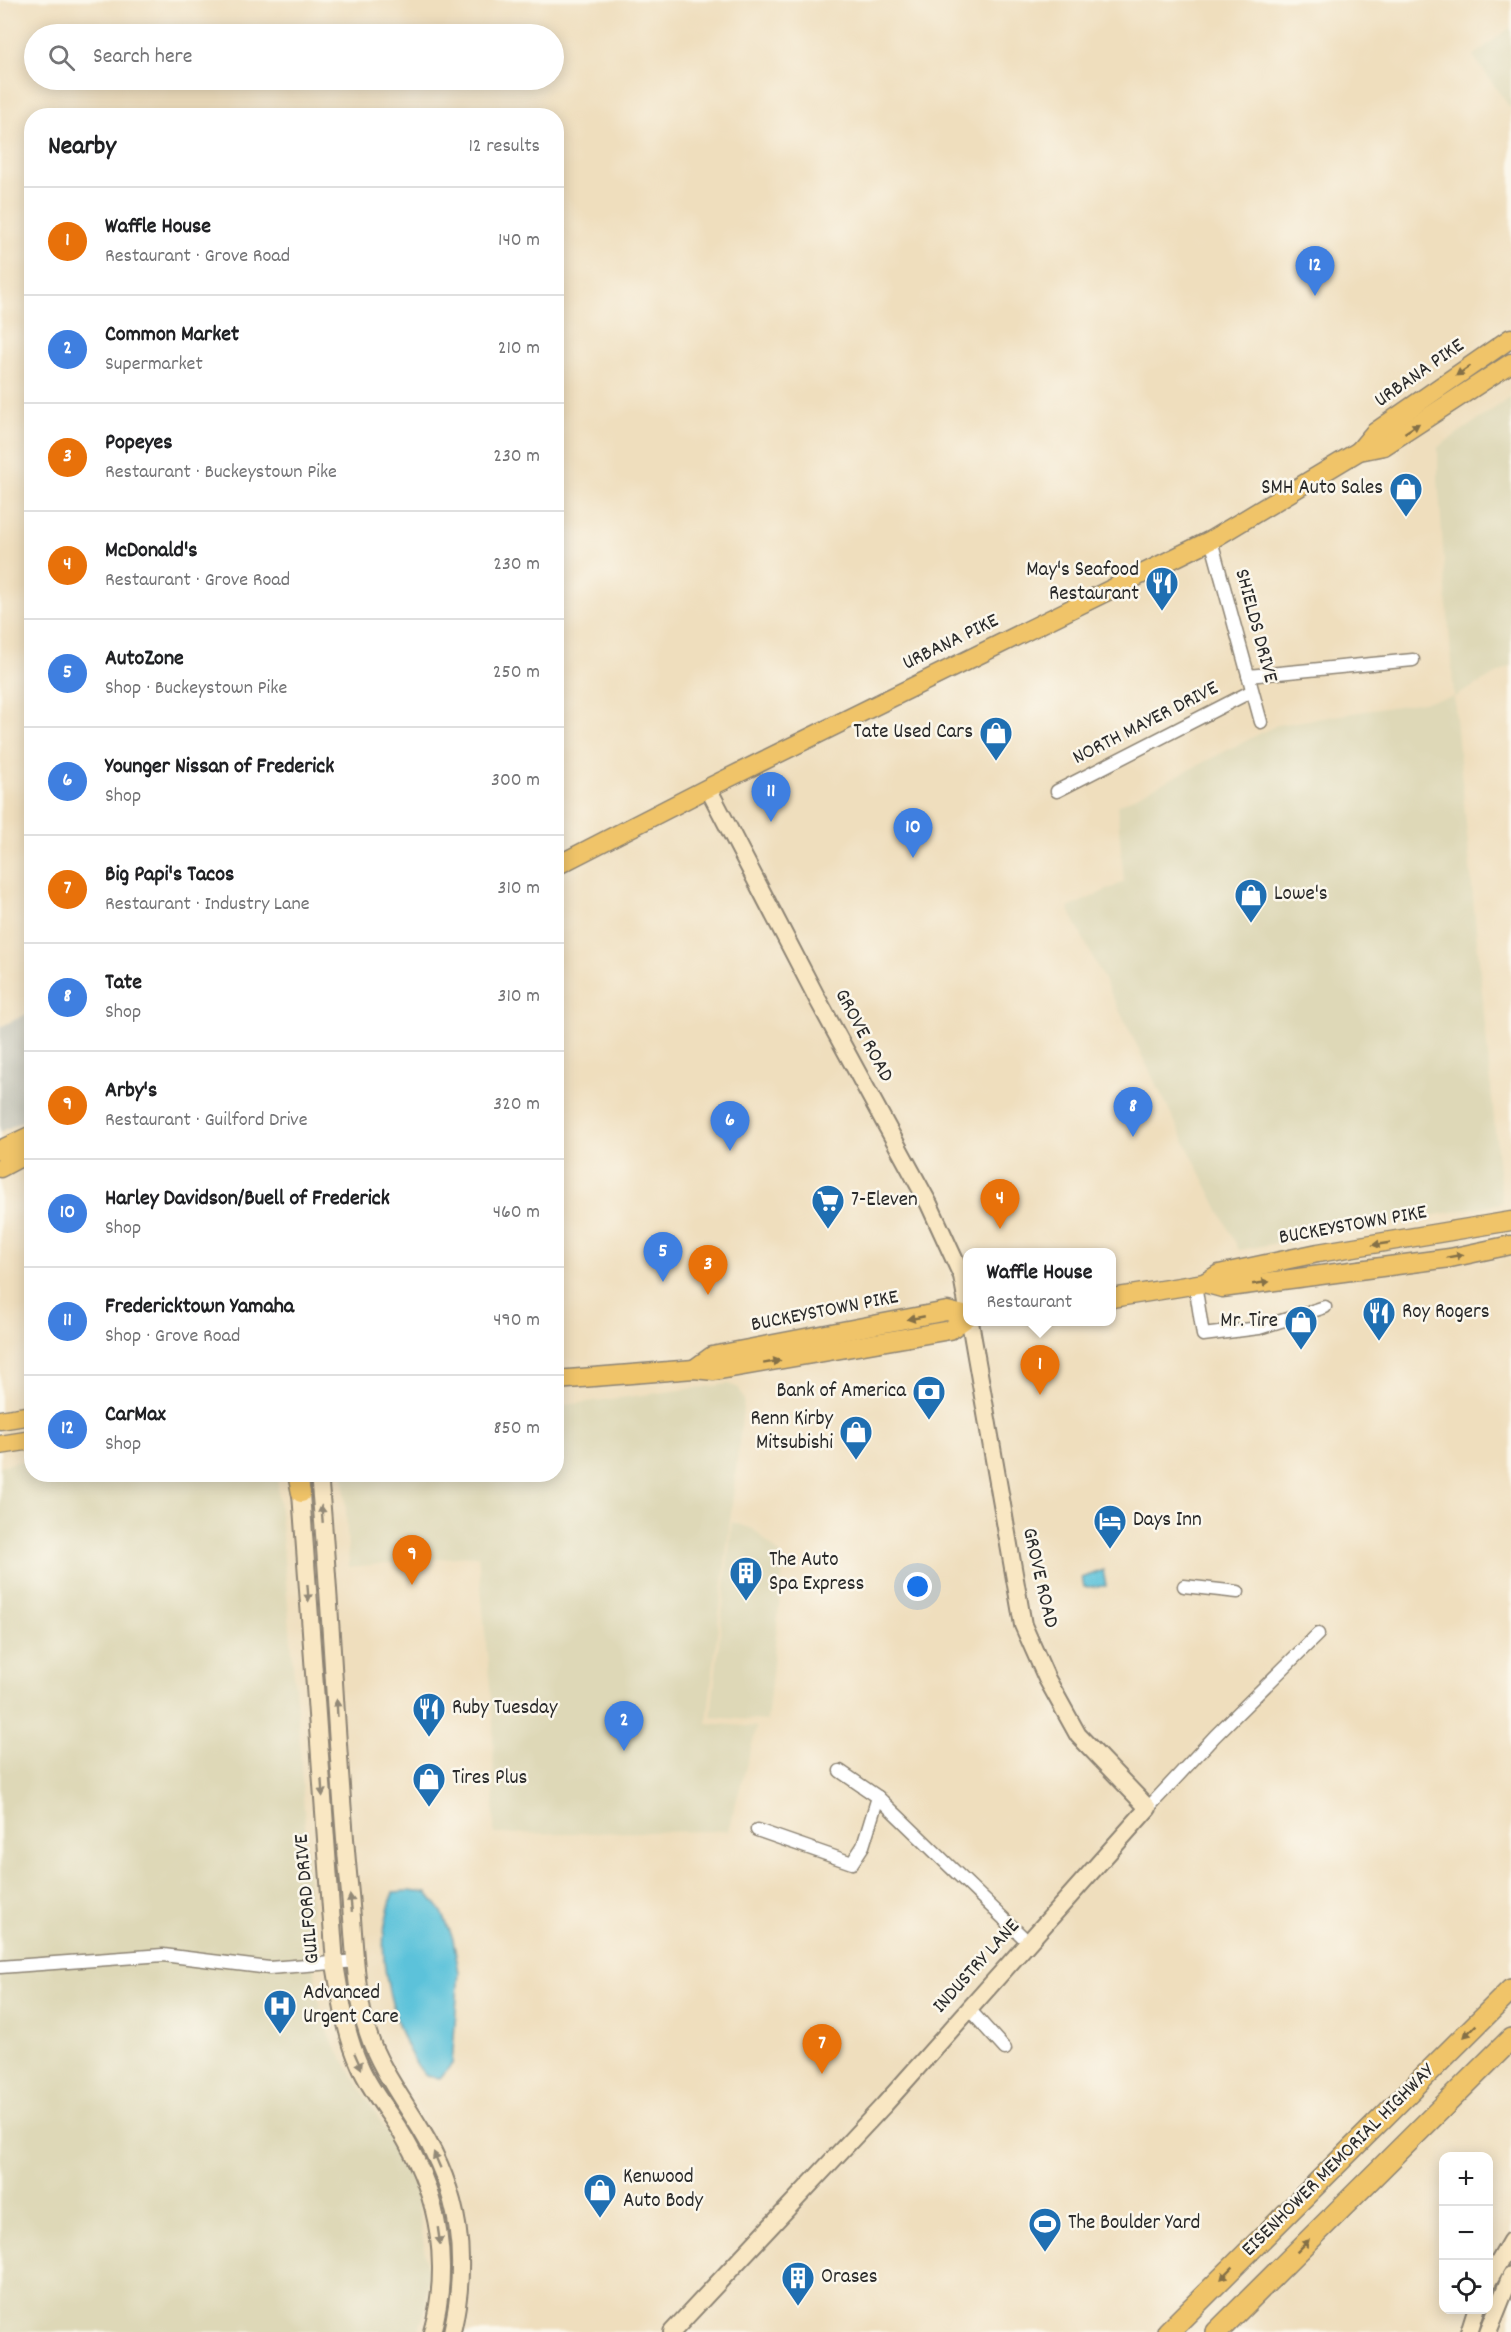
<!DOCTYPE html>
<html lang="en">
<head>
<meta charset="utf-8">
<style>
  :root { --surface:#fff; --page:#f2f2f2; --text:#202124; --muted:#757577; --line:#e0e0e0; --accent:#1f6fb2 }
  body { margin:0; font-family:Dekko,sans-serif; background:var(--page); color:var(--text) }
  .controls { position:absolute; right:18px; bottom:18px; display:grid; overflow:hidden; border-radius:12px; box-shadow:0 3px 15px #0003 }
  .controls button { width:54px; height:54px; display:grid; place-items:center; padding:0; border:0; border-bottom:2px solid var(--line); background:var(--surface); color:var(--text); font:30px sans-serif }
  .you { position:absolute; left:918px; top:1587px; width:21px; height:21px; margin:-15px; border:4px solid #fff; border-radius:50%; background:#1a73e8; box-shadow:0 0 0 9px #1a73e833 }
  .badge { display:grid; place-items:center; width:39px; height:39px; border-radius:50%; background:var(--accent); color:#fff; font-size:20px; font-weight:700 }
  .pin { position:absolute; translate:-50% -50px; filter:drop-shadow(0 2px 3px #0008) }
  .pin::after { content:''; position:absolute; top:32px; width:21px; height:18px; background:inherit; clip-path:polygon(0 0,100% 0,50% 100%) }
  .popup { position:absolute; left:963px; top:1248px; width:153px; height:78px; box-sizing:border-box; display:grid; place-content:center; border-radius:12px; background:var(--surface); filter:drop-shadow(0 2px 4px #0005); font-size:20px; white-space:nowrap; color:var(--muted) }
  .popup b { font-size:22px; color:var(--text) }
  .popup::after { content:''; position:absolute; left:50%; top:100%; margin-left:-12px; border:12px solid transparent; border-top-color:var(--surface) }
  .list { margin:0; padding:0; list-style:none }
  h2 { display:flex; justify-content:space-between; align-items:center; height:78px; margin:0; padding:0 24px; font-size:26px }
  h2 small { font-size:20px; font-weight:400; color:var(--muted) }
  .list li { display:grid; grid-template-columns:39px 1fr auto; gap:18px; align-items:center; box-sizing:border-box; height:108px; padding:0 24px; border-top:2px solid var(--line) }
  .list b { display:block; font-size:22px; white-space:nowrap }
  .list p { margin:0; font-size:20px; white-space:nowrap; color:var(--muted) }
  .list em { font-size:20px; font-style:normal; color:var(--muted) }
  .icon { flex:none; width:33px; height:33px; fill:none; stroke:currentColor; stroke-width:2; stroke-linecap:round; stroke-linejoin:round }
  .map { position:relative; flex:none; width:1511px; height:2332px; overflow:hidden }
  .search { position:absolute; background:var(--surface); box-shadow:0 3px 15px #0003; left:24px; top:24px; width:540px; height:66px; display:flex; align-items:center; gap:15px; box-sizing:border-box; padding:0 21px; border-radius:33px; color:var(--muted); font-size:22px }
  .panel { position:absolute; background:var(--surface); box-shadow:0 3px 15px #0003; left:24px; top:108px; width:540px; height:1374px; border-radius:24px }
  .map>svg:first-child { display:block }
  .built { fill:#ded8b7 }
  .industrial { fill:#c5c5b8 }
  .water { fill:#5cc2da; stroke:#447682; stroke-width:1.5 }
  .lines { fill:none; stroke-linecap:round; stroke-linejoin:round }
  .street-casing { stroke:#8d8474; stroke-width:15 }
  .secondary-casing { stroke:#8d8474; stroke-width:20 }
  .primary-casing { stroke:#8d8474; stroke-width:21 }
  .highway-casing { stroke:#8d8474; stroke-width:24 }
  .street { stroke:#fff; stroke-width:12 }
  .secondary { stroke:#f9e7c3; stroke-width:16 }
  .primary { stroke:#f0c469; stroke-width:18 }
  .highway { stroke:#f0c469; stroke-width:21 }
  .oneway { fill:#847047 }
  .oneway2 { fill:#928977 }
  .labels { text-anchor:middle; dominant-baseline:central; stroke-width:5; stroke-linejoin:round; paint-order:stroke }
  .street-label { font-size:21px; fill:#2b2b2b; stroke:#fbf7ec }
  .poi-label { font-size:21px; fill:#2b2b2b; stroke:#fbf7ec; text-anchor:start }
</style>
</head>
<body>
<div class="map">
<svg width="1511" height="2332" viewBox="0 0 1511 2332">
  <rect width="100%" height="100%" fill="#fbf7ec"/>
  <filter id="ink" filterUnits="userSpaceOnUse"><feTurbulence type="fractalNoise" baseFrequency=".0167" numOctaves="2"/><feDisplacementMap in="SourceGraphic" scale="12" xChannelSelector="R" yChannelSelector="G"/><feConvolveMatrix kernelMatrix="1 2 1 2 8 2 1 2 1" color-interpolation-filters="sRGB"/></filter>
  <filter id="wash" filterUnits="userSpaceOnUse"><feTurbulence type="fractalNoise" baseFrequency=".008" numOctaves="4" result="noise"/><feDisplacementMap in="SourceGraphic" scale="24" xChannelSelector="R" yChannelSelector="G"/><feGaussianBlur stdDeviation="1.35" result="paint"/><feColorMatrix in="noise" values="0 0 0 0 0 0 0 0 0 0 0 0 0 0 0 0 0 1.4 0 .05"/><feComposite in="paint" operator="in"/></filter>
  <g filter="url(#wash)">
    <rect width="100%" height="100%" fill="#efdebd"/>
    <!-- built -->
    <g class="built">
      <polygon points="1511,27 1511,109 1473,56"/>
      <polygon points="1511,397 1511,666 1454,697 1502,1203 1239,1250 1068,908 1124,882 1117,806 1277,725 1454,697 1438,480 1438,447"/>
      <polygon points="728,1384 739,1388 744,1400 707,1723 757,1727 728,1831 494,1834 493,1720 478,1555 349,1567 344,1475 556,1474 557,1406"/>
      <polygon points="31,1459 32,1474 277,1475 299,1735 316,1984 321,2013 329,2036 397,2148 416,2186 428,2277 426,2308 418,2332 0,2332 0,1466"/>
      <polygon points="732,1522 753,1529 784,1558 767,1721 711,1717"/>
    </g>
    <!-- industrial -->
    <polygon class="industrial" points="31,1012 31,1117 0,1132 0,1027"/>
    <!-- water -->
    <g class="water">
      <polygon points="1103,1570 1106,1586 1084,1587 1082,1578"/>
      <path d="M408,1891L427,1893L442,1912L453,1939L459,1972L452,2064L440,2078L426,2076C399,2048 380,1972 384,1933C385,1919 390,1905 393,1892Z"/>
    </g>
  </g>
  <g filter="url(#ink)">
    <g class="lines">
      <!-- street casing -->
      <g class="street-casing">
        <g id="street">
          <polyline points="1211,540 1261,722"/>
          <polyline points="1248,676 1413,660"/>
          <polyline points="1057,791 1252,691"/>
          <polyline points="1195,1284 1203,1335 1259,1328 1325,1307"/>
          <polyline points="1184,1586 1238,1592"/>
          <polyline points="840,1771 878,1797 1029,1943"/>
          <polyline points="1148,1808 1215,1736 1318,1634"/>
          <polyline points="757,1830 852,1863 863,1846 878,1797"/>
          <polyline points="0,1967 163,1955 269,1968 357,1961"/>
          <polyline points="969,2009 1005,2049"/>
        </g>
      </g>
      <!-- secondary casing -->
      <g class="secondary-casing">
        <g id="secondary">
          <polyline points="708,788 818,1000 929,1204 962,1276 968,1309"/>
          <path d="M319,1474C332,1614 336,1755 350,1894C354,1934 355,1997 368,2033C379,2067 402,2098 420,2128C460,2193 469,2258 452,2332"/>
          <path d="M300,1479L335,1964C341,1998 345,2033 360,2066C371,2092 391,2114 405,2139C439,2198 451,2266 432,2332"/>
          <polyline points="1488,2281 1511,2241"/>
          <polyline points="672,2332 884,2105 1148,1808 1078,1735 1047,1679 1023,1625 970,1322"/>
          <polyline points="1469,2332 1476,2310"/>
          <polyline points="1488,2332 1511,2275"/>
        </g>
      </g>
      <!-- primary casing -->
      <g class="primary-casing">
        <g id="primary">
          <polyline points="1359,451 1374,433 1511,338"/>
          <polyline points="556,866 708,788 1211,540 1359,451 1384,446 1511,363"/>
          <polyline points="0,1150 32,1135"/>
          <polyline points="0,1168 32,1151"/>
          <polyline points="1204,1283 1222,1288 1450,1258 1511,1245"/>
          <polyline points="1112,1298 1204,1283 1219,1274 1318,1253 1511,1221"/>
          <polyline points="694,1369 712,1356 947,1311 968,1316"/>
          <polyline points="556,1380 694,1369 714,1371 950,1330 968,1317"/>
          <polyline points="0,1420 32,1415"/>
          <polyline points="0,1445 32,1440"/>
          <polyline points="297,1474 301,1493"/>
        </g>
      </g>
      <!-- highway casing -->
      <g class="highway-casing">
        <g id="highway">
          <polyline points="1168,2332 1511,1990"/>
          <polyline points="1217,2332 1511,2039"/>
        </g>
      </g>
      <!-- street -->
      <use href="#street" class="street"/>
      <!-- secondary -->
      <use href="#secondary" class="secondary"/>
      <!-- primary -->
      <use href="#primary" class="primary"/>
      <!-- highway -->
      <use href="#highway" class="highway"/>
    </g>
    <!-- one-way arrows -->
    <defs><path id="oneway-solid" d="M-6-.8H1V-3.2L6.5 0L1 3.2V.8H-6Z" transform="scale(1.5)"/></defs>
    <g class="oneway">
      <use href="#oneway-solid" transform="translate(1463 371) rotate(145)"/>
      <use href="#oneway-solid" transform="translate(1412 428) rotate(-33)"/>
      <use href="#oneway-solid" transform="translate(1381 1244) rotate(172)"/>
      <use href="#oneway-solid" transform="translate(1455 1256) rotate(-10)"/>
      <use href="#oneway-solid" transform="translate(1261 1283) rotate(-8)"/>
      <use href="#oneway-solid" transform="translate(916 1318) rotate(169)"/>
      <use href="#oneway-solid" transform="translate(772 1362) rotate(-10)"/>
      <use href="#oneway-solid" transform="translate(1470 2031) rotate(135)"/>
      <use href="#oneway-solid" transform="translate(1303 2246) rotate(-45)"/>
      <use href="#oneway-solid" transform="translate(1227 2273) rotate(135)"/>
    </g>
    <g class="oneway2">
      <use href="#oneway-solid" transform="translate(322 1514) rotate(-95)"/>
      <use href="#oneway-solid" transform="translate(308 1593) rotate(86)"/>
      <use href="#oneway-solid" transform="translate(337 1708) rotate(-93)"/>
      <use href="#oneway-solid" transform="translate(322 1788) rotate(86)"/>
      <use href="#oneway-solid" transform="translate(351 1903) rotate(-96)"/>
      <use href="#oneway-solid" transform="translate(358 2061) rotate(66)"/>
      <use href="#oneway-solid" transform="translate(437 2160) rotate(-113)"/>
      <use href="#oneway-solid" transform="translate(439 2236) rotate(82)"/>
    </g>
  </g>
  <!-- icons -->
  <defs>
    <g id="shop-pin" transform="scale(1.725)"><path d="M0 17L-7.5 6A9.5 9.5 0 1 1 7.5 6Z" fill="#1f6fb2" stroke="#fbf7ec"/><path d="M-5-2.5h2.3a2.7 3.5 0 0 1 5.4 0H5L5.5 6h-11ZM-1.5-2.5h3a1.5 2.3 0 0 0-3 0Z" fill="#fff"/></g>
    <g id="restaurant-pin" transform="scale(1.725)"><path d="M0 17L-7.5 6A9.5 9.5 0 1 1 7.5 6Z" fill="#1f6fb2" stroke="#fbf7ec"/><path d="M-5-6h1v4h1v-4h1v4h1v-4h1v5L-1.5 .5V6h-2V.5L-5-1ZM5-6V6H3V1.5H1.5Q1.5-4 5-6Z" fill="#fff"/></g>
    <g id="supermarket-pin" transform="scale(1.725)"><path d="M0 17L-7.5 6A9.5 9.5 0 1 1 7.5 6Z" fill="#1f6fb2" stroke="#fbf7ec"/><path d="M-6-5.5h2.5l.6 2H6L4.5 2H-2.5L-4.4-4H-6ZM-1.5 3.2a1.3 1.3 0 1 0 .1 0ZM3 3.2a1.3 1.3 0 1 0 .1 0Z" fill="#fff"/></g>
    <g id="bank-pin" transform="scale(1.725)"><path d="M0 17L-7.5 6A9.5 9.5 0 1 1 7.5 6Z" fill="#1f6fb2" stroke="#fbf7ec"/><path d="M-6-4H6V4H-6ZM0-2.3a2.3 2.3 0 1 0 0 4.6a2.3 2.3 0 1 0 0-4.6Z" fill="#fff"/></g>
    <g id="hotel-pin" transform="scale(1.725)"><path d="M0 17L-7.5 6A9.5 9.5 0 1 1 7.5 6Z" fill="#1f6fb2" stroke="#fbf7ec"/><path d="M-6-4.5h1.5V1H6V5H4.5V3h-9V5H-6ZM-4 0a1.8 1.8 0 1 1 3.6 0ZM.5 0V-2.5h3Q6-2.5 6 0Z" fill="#fff"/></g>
    <g id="building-pin" transform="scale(1.725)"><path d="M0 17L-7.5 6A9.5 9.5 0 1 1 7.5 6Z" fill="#1f6fb2" stroke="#fbf7ec"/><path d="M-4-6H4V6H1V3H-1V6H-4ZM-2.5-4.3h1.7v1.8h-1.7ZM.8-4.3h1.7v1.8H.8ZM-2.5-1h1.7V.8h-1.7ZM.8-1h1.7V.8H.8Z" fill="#fff"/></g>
    <g id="hospital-pin" transform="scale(1.725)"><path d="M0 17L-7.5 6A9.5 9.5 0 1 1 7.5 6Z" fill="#1f6fb2" stroke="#fbf7ec"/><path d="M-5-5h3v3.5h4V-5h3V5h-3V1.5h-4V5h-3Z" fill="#fff"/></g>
    <g id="stadium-pin" transform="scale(1.725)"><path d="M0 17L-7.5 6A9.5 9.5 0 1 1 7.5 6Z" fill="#1f6fb2" stroke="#fbf7ec"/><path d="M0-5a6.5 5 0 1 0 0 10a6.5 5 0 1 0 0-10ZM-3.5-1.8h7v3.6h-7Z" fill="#fff"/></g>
  </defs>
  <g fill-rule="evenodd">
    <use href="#shop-pin" x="1406" y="489"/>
    <use href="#restaurant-pin" x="1162" y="583"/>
    <use href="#shop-pin" x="996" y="733"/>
    <use href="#shop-pin" x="1251" y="895"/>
    <use href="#supermarket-pin" x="828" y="1201"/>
    <use href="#restaurant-pin" x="1379" y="1313"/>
    <use href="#shop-pin" x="1301" y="1322"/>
    <use href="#bank-pin" x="929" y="1392"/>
    <use href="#shop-pin" x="856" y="1432"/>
    <use href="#hotel-pin" x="1110" y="1521"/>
    <use href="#building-pin" x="746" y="1573"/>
    <use href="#restaurant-pin" x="429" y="1709"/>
    <use href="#shop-pin" x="429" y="1779"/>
    <use href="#hospital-pin" x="280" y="2006"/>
    <use href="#shop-pin" x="600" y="2190"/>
    <use href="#stadium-pin" x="1045" y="2224"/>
    <use href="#building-pin" x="798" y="2278"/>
  </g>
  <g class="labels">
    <!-- street labels -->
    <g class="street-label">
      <text transform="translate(1420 374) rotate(-35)">URBANA PIKE</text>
      <text transform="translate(1255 626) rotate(75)">SHIELDS DRIVE</text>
      <text transform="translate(951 643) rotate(-26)">URBANA PIKE</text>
      <text transform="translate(1146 724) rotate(-27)">NORTH MAYER DRIVE</text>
      <text transform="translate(863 1036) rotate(62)">GROVE ROAD</text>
      <text transform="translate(1353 1226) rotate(-10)">BUCKEYSTOWN PIKE</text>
      <text transform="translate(825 1312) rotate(-11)">BUCKEYSTOWN PIKE</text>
      <text transform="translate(1039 1578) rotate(77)">GROVE ROAD</text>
      <text transform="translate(308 1899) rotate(-95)">GUILFORD DRIVE</text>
      <text transform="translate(977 1967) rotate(-48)">INDUSTRY LANE</text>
      <text transform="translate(1339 2161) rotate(-45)">EISENHOWER MEMORIAL HIGHWAY</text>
    </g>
    <!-- poi labels -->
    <g class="poi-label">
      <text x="1383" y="489" text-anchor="end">SMH Auto Sales</text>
      <text x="1139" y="571" text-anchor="end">May's Seafood<tspan x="1139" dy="24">Restaurant</tspan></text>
      <text x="973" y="733" text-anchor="end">Tate Used Cars</text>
      <text x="1274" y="895">Lowe's</text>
      <text x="851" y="1201">7-Eleven</text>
      <text x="1402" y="1313">Roy Rogers</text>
      <text x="1278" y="1322" text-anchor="end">Mr. Tire</text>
      <text x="906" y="1392" text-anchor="end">Bank of America</text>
      <text x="833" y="1420" text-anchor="end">Renn Kirby<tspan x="833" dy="24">Mitsubishi</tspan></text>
      <text x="1133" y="1521">Days Inn</text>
      <text x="769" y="1561">The Auto<tspan x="769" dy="24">Spa Express</tspan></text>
      <text x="452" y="1709">Ruby Tuesday</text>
      <text x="452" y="1779">Tires Plus</text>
      <text x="303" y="1994">Advanced<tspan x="303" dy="24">Urgent Care</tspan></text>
      <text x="623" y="2178">Kenwood<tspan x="623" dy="24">Auto Body</tspan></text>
      <text x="1068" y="2224">The Boulder Yard</text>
      <text x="821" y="2278">Orases</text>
    </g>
  </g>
</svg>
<div class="controls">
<button>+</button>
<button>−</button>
<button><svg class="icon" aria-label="locate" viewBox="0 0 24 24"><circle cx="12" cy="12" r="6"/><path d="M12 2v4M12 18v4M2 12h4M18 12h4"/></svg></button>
</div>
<div class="you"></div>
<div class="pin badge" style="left:1040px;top:1395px;background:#e8710a">1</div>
<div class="popup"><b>Waffle House</b>Restaurant</div>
<div class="pin badge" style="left:624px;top:1751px;background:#3f7fe0">2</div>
<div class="pin badge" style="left:708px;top:1295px;background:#e8710a">3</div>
<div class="pin badge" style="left:1000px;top:1229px;background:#e8710a">4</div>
<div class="pin badge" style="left:663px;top:1282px;background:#3f7fe0">5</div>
<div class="pin badge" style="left:730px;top:1151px;background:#3f7fe0">6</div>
<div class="pin badge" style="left:822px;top:2074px;background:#e8710a">7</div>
<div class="pin badge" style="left:1133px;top:1137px;background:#3f7fe0">8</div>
<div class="pin badge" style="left:412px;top:1585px;background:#e8710a">9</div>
<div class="pin badge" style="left:913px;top:858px;background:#3f7fe0">10</div>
<div class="pin badge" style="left:771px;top:822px;background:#3f7fe0">11</div>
<div class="pin badge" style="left:1315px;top:296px;background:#3f7fe0">12</div>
<div class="search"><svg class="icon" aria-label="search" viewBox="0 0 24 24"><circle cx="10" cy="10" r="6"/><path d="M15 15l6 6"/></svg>Search here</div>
<section class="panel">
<h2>Nearby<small>12 results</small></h2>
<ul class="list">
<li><span class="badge" style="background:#e8710a">1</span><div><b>Waffle House</b><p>Restaurant · Grove Road</p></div><em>140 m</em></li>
<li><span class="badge" style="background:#3f7fe0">2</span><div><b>Common Market</b><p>Supermarket</p></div><em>210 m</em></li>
<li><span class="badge" style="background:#e8710a">3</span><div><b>Popeyes</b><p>Restaurant · Buckeystown Pike</p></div><em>230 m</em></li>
<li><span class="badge" style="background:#e8710a">4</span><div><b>McDonald's</b><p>Restaurant · Grove Road</p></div><em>230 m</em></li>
<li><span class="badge" style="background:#3f7fe0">5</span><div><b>AutoZone</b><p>Shop · Buckeystown Pike</p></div><em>250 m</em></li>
<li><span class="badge" style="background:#3f7fe0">6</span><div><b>Younger Nissan of Frederick</b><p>Shop</p></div><em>300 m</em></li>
<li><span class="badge" style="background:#e8710a">7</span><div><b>Big Papi's Tacos</b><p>Restaurant · Industry Lane</p></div><em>310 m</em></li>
<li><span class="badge" style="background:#3f7fe0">8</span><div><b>Tate</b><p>Shop</p></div><em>310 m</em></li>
<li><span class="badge" style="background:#e8710a">9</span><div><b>Arby's</b><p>Restaurant · Guilford Drive</p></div><em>320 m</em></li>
<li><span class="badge" style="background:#3f7fe0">10</span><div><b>Harley Davidson/Buell of Frederick</b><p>Shop</p></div><em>460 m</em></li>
<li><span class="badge" style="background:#3f7fe0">11</span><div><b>Fredericktown Yamaha</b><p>Shop · Grove Road</p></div><em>490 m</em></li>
<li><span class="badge" style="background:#3f7fe0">12</span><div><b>CarMax</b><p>Shop</p></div><em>850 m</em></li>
</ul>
</section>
</div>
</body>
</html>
